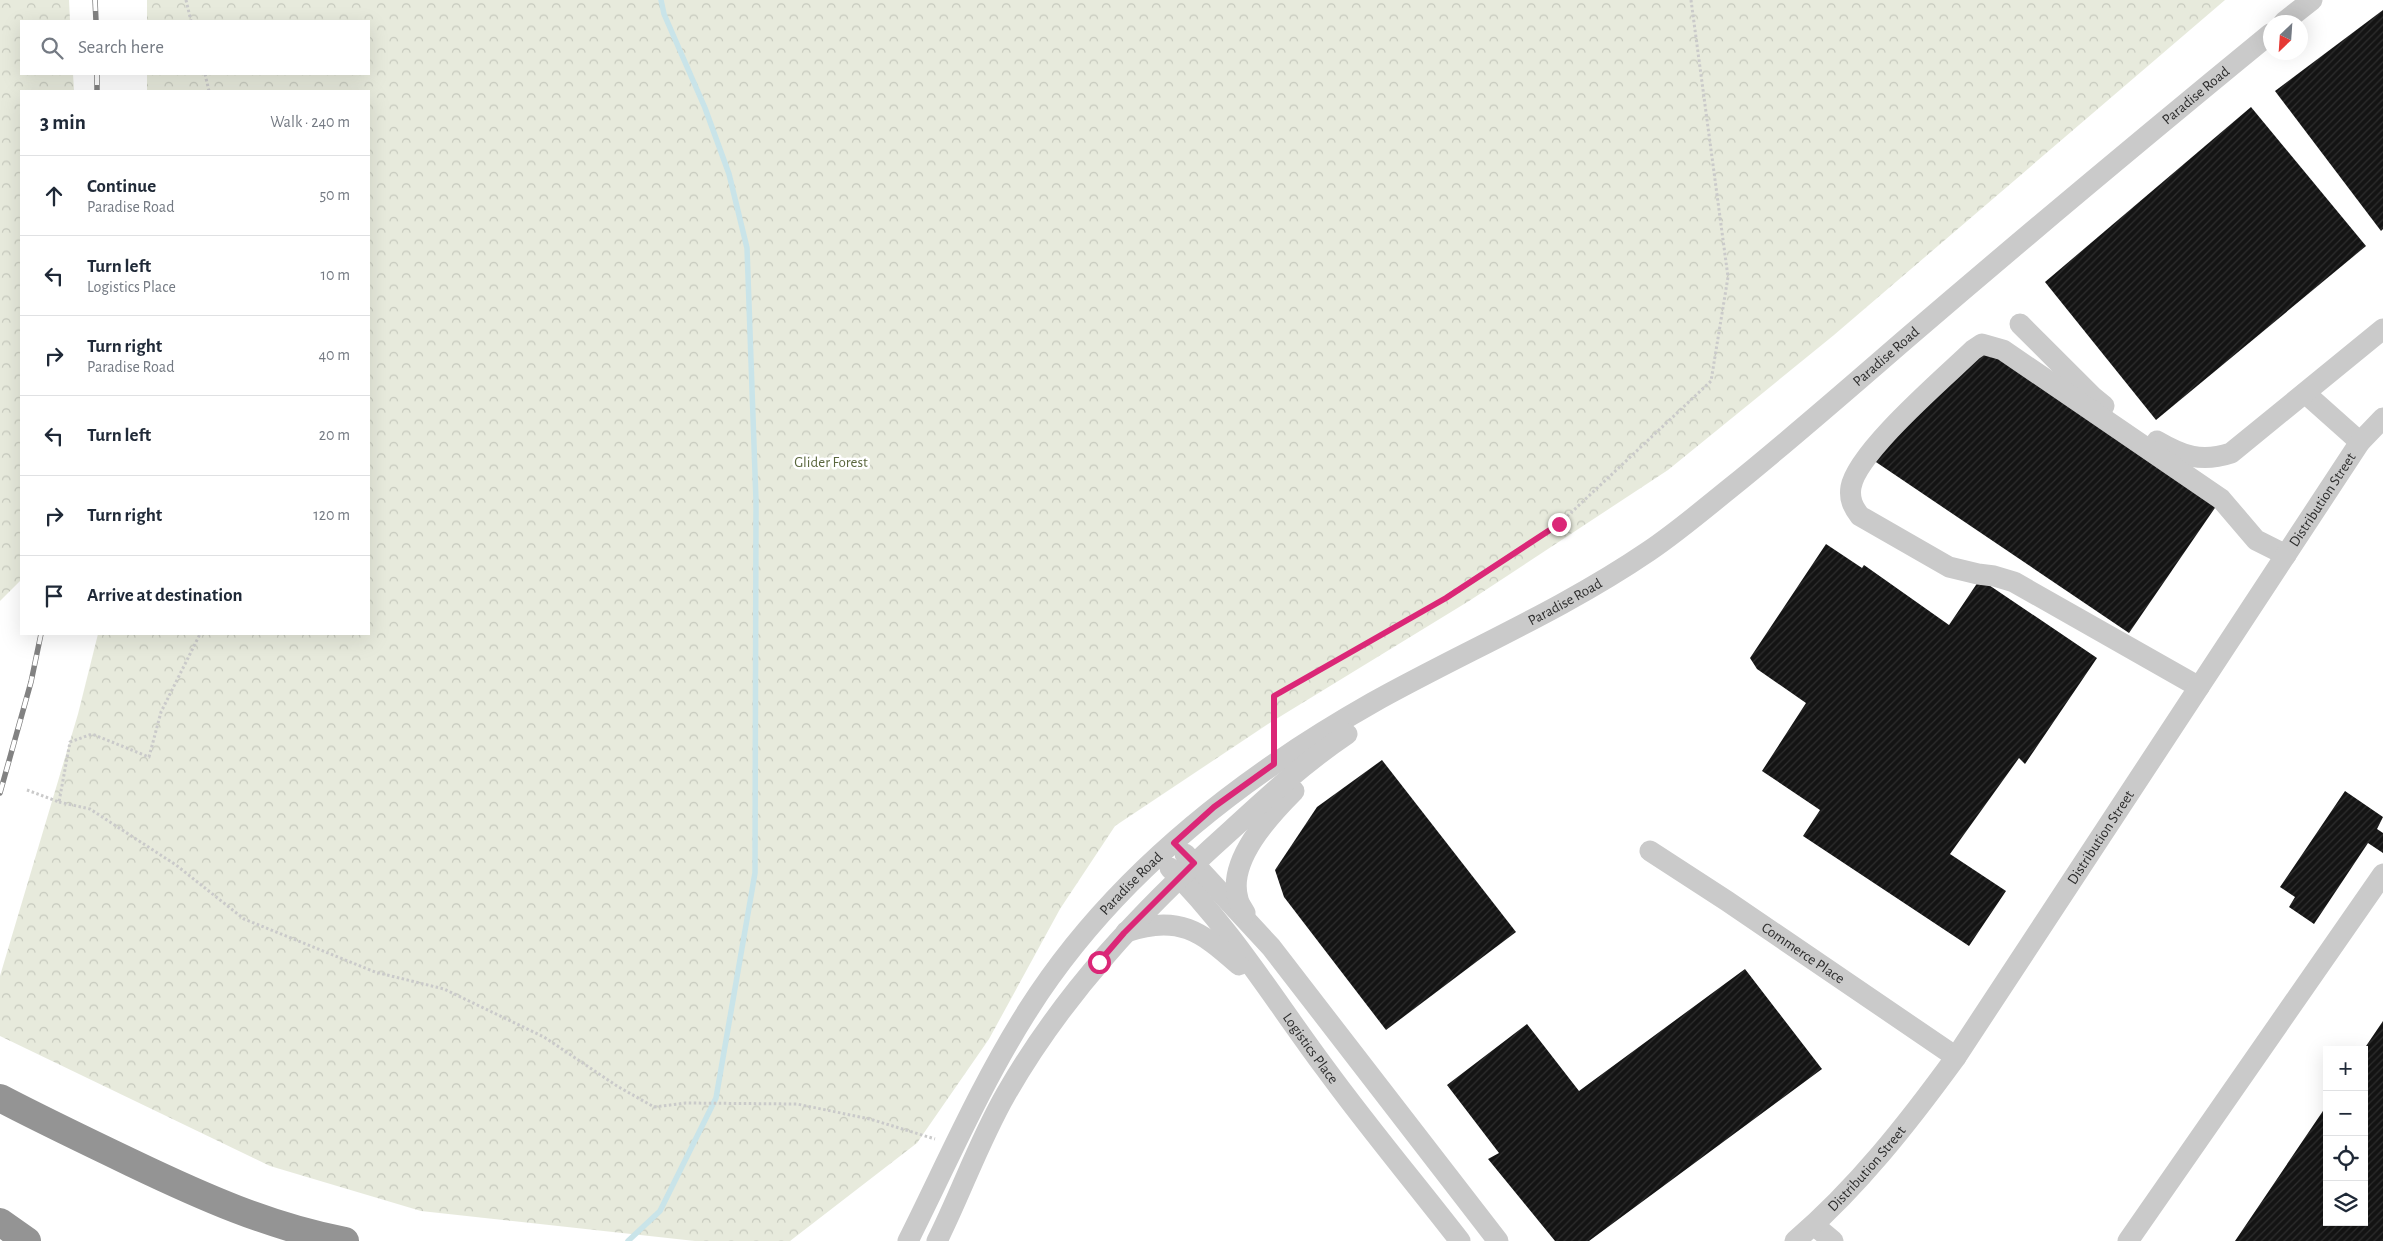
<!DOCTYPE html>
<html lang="en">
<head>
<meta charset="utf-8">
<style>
  :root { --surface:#fff; --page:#f2f2f3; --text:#1f2937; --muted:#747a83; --line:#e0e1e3 }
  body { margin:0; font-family:"Alegreya Sans",sans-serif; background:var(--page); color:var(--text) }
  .controls { position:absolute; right:15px; bottom:15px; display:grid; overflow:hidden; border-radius:0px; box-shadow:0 5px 20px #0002 }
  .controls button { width:45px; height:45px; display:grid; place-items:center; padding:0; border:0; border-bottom:1px solid var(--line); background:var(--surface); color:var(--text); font:25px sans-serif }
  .compass { position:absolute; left:2263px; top:15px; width:45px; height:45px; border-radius:50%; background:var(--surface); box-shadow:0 5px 20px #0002; rotate:205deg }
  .stop { position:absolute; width:15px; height:15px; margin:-11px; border:4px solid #db2777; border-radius:50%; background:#fff }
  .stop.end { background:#db2777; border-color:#fff; box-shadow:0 1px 5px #0008 }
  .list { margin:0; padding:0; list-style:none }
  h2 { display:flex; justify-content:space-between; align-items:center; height:65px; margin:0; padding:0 20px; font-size:21px }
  h2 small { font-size:16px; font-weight:400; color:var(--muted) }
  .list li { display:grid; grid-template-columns:32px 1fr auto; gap:15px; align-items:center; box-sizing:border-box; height:80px; padding:0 20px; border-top:1px solid var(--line) }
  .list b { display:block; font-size:19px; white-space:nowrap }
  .list p { margin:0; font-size:16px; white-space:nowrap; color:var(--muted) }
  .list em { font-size:16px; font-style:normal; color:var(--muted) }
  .icon { flex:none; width:28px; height:28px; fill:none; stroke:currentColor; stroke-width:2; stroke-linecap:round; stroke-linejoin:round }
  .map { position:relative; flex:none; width:2383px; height:1241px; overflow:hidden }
  .search { position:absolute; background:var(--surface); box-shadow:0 5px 20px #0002; left:20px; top:20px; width:350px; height:55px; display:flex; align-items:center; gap:12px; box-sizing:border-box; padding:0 18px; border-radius:0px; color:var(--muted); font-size:19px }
  .panel { position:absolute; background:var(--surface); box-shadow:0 5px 20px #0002; left:20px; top:90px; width:350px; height:545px; border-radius:0px }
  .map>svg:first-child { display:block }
  .forest { fill:url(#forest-crowns) }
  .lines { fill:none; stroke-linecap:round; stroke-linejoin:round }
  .stream { stroke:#c9e4e9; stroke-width:5.5 }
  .building { fill:url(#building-hatch) }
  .path { stroke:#cacaca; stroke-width:3; stroke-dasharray:2.5 2.5; stroke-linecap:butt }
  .minor { stroke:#cacaca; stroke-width:21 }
  .highway { stroke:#949494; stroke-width:28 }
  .rail-casing { stroke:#828282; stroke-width:5.5 }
  .rail { stroke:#fff; stroke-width:4; stroke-dasharray:11; stroke-linecap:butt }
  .route { stroke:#db2777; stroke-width:6 }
  .labels { text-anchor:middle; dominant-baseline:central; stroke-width:5; stroke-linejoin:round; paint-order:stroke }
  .street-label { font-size:15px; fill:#2d2d2d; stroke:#fff }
  .park-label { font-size:15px; fill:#5a673d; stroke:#fff }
</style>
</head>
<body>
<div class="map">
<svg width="2383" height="1241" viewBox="0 0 2383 1241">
  <defs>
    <pattern id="forest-crowns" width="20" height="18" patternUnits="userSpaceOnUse" patternTransform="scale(1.25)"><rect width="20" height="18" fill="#e7eadc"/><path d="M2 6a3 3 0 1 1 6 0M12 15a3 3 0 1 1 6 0" fill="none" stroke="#c6c9bd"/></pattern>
    <pattern id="building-hatch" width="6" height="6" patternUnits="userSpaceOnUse" patternTransform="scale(1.25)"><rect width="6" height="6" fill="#141414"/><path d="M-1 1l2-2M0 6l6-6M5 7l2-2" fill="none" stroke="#2e2e2e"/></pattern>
  </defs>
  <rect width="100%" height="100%" fill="#fff"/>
  <!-- forest -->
  <g class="forest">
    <polygon points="0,0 69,0 70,21 21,21 21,74 73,74 74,91 21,91 21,580 0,601"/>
    <polygon points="147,0 2225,0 1834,335 1668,470 1469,601 1268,724 1115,826 1060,909 989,1039 917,1143 790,1241 695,1241 421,1211 270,1166 0,1036 0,976 78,714 98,634 369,634 369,91 147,91 147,74 369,74 369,21 147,21"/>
  </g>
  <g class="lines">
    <!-- stream -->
    <polyline class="stream" points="628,1241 660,1211 716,1098 755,873 756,501 747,248 729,174 705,108 664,14 661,0"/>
  </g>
  <!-- building -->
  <g class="building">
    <polygon points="2383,10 2383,229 2381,231 2275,91"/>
    <polygon points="2251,107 2366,246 2156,420 2045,282"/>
    <polygon points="1984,345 2219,502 2129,633 1870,458"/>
    <polygon points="1826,544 1862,568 1864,565 1949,625 1980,579 2097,658 2025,764 2019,758 1950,854 2006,891 1969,946 1803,836 1820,810 1762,771 1806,703 1757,669 1750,658"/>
    <polygon points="1382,760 1516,932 1386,1030 1284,897 1275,870 1317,807"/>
    <polygon points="2345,791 2383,817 2377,829 2383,833 2383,853 2368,843 2314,924 2289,907 2295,897 2280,887"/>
    <polygon points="1745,969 1822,1069 1589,1241 1555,1241 1488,1159 1499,1153 1447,1085 1527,1024 1579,1091"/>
    <polygon points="2383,1021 2383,1241 2235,1241 2327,1105 2327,1222 2364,1222 2364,1049"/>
  </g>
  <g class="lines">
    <!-- path -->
    <g class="path">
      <polyline points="186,0 191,21"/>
      <polyline points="205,74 209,91"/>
      <polyline points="1274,741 1273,696 1446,598 1559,524 1711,381 1728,277 1691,0"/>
      <polyline points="27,790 59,802 70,742 92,734 149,757 161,712 200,634"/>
      <polyline points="59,802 90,809 176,865 244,919 375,972 444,989 544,1037 617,1086 654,1107 686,1103 797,1104 870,1119 935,1139"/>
    </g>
    <!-- minor -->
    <g class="minor">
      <polyline points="2284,22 2312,0"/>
      <polyline points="2020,324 2093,397 2104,406"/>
      <polyline points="2305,393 2360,442"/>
      <path d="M2157,441C2183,456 2201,463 2231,453L2383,329"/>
      <path d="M2199,687L2014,582L1994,576L1978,574L1949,567L1860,516C1853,507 1849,499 1851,487C1857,452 1944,378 1973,350L1982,344L2003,350L2221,499L2256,540L2286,555"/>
      <path id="s1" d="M1650,851L1727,901L1956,1057"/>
      <polyline points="1185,854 1271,947 1498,1241"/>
      <path id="s2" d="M1170,868C1230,927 1275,1001 1325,1068C1368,1127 1415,1183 1460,1241"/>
      <path d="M1245,913C1243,909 1239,904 1238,899C1227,861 1269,816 1294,791"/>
      <path d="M1126,932C1178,914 1201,931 1239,965"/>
      <polyline points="1814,1225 1833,1241"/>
      <path id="s3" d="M908,1241C947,1163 981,1084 1028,1010C1111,879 1238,779 1372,703C1463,652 1561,611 1649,551C1677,532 1703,510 1729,489C1790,440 1848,389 1907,338C2027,235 2148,134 2270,34"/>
      <path d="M937,1241C961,1193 979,1141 1006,1094C1064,993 1142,910 1228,833C1266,798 1304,763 1347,734"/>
      <path id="s4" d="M1795,1241C1857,1188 1908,1123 1956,1057L2360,442L2383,418"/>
      <polyline points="2128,1241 2383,874"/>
    </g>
    <!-- highway -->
    <g class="highway">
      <path d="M0,1098C44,1121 88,1142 132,1163C201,1196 270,1227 345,1241"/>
      <polyline points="0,1222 27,1241"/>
    </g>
    <!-- rail casing -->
    <g class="rail-casing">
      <g id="rail">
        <polyline points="95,0 96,21"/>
        <polyline points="97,74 97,91"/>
        <polyline points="0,793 31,682 41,634"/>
      </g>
    </g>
    <!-- rail -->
    <use href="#rail" class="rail"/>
  </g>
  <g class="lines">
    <!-- route -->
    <polyline class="route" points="1099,962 1124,933 1194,863 1174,843 1214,807 1274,764 1274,696 1446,598 1559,524"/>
  </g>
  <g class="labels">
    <!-- street labels -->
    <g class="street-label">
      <text stroke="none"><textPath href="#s3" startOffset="1754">Paradise Road</textPath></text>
      <text stroke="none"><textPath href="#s3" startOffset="1349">Paradise Road</textPath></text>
      <text stroke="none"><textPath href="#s4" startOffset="912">Distribution Street</textPath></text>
      <text stroke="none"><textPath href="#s3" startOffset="944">Paradise Road</textPath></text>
      <text stroke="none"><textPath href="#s4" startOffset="508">Distribution Street</textPath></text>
      <text stroke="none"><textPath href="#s3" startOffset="424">Paradise Road</textPath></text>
      <text stroke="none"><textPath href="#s1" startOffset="184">Commerce Place</textPath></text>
      <text stroke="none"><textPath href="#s2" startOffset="229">Logistics Place</textPath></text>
      <text stroke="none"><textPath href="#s4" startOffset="102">Distribution Street</textPath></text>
    </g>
    <!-- park labels -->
    <g class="park-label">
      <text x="831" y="462">Glider Forest</text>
    </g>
  </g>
</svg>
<div class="controls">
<button>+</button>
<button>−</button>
<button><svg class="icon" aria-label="locate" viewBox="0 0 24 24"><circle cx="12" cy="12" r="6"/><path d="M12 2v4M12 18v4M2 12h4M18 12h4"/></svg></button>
<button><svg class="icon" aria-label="layers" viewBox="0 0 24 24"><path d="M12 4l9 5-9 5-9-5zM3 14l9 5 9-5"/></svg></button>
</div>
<svg class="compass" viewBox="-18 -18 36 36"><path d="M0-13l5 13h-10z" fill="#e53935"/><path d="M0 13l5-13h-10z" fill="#747a83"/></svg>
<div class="stop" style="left:1099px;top:962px"></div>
<div class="stop end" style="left:1559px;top:524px"></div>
<div class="search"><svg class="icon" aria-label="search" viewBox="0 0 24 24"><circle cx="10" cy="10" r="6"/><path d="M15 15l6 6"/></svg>Search here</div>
<section class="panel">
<h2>3 min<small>Walk · 240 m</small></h2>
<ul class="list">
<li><svg class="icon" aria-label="ahead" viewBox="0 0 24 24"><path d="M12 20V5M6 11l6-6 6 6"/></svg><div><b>Continue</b><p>Paradise Road</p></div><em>50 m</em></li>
<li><svg class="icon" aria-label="left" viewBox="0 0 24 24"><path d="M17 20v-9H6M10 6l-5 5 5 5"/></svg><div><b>Turn left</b><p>Logistics Place</p></div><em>10 m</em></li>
<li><svg class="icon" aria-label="right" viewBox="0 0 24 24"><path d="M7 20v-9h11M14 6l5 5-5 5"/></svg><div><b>Turn right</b><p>Paradise Road</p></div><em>40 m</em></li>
<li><svg class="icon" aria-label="left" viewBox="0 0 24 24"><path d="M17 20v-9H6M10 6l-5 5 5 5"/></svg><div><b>Turn left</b></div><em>20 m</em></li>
<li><svg class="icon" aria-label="right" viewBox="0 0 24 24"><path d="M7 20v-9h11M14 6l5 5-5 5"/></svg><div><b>Turn right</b></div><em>120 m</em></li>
<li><svg class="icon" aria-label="arrive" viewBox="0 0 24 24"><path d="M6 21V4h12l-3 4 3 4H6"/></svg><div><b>Arrive at destination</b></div></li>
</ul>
</section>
</div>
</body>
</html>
